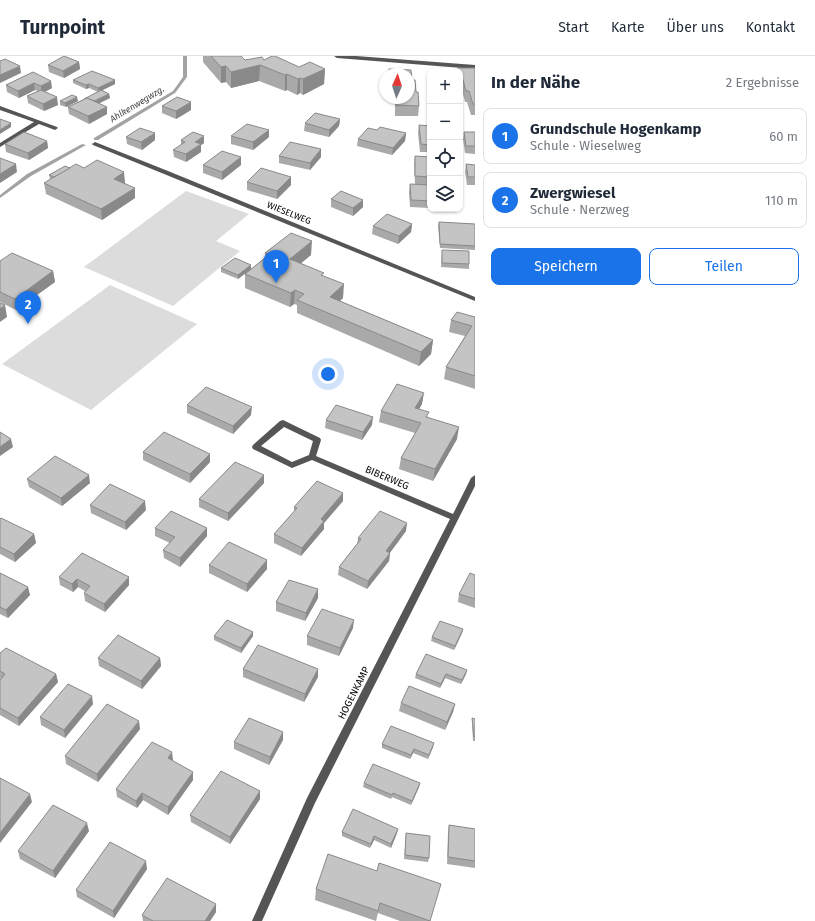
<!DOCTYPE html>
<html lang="de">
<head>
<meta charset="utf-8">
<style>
  :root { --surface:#fff; --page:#f2f2f3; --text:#1f2937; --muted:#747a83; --line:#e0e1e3; --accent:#1a73e8 }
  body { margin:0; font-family:"Fira Sans",sans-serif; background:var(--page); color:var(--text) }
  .controls { position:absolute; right:12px; top:12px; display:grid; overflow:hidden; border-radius:8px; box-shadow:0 1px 3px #0004 }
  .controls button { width:36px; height:36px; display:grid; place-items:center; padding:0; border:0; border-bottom:1px solid var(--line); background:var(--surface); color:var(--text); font:20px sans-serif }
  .compass { position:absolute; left:379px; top:12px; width:36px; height:36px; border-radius:50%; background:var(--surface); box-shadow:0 1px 3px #0004; rotate:3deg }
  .you { position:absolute; left:328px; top:318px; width:14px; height:14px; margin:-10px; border:3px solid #fff; border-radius:50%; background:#1a73e8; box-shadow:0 0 0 6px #1a73e833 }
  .badge { display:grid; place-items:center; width:26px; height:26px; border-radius:50%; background:var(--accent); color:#fff; font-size:13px; font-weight:700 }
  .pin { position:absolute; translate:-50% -33px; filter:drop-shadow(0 1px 2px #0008) }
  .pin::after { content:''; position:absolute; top:21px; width:14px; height:12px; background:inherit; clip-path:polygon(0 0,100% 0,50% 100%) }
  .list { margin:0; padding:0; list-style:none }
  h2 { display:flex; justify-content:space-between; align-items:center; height:52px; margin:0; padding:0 16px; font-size:17px }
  h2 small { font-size:13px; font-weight:400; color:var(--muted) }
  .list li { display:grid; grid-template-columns:26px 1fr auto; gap:12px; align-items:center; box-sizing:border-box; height:56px; margin:0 8px 8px; padding:0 8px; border:1px solid var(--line); border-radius:8px }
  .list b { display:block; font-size:15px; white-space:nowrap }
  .list p { margin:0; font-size:13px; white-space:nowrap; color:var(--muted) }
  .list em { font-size:13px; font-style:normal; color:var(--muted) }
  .actions { display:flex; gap:8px; padding:12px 16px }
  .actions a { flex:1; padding:9px 0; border:1px solid var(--accent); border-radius:8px; text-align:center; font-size:14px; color:var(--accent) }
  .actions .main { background:var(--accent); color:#fff }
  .icon { flex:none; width:22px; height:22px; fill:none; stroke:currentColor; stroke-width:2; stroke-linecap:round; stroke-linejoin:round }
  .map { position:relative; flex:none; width:475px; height:865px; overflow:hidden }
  header { display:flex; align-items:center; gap:24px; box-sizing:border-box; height:56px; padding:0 20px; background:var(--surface); border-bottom:1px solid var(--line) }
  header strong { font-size:19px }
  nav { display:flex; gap:22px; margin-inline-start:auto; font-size:14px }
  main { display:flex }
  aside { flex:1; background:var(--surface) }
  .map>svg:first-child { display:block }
  .green { fill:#dcdcdc }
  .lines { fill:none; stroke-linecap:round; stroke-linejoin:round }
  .stream { fill:#a3a3a3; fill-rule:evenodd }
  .minor { fill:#555; fill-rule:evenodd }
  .wall { fill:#a9a9a9 }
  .shaded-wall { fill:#898989 }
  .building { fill:#c4c4c4; stroke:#898989 }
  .labels { text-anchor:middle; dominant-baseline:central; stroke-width:3; stroke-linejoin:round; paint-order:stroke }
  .far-water-label { font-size:9px; font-style:italic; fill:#444; stroke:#fff }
  .far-street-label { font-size:9px; fill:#000; stroke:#fff }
  .street-label { font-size:10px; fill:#000; stroke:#fff }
</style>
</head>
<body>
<header>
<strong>Turnpoint</strong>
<nav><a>Start</a><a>Karte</a><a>Über uns</a><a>Kontakt</a></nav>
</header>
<main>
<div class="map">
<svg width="475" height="865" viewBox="0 0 475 865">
  <rect width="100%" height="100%" fill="#fff"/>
  <!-- green -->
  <g class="green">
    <polygon points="186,135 249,158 216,185 240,195 173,250 84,211"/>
    <polygon points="110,229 197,268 91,354 2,308"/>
  </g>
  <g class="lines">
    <!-- stream -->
    <g class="stream">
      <polygon points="183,0 187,0 187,21 175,37 98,84 94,84 94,82 173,35 183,21"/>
      <polygon points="82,88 86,89 31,120 0,142 0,139 27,118"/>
    </g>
    <!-- minor -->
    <g class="minor">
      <polygon points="334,0 356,0 475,9 475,13 337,2"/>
      <polygon points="0,50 57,71 58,72 55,74 39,68 0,91 0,87 34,66 0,54"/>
      <polygon points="95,86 168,115 475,241 475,245 93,89 92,88"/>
      <path d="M283,364L320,382L321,384L316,400L453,458L471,422L475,419V430L315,747L262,865H252L307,742L450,463L312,404L292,412L253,393L252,391L253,389L280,365ZM284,371L313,385L309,399L292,406L261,390Z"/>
    </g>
  </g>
  <!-- wall -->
  <g class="wall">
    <polygon points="203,0 241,0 245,4 264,4 299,11 325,13 324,28 303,39 300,37 297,39 287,34 285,35 259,25 231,32 226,26 221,27 203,6"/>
    <polygon points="79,6 80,13 64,22 49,16 48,9"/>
    <polygon points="457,12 475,12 475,59 471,59 467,46 465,46 462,34 460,34 460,15 457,15"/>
    <polygon points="389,13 411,14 412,24 415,24 416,36 418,36 419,50 418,60 395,60 395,46 392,46 392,42 409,42 409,18 388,18"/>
    <polygon points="33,16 52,32 45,36 58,49 44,55 28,47 27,40 38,35 35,34 19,42 7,36 6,29"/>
    <polygon points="73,24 115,24 115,28 102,34 109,38 110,42 99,47 107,58 89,68 69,58 68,51 98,36 89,32 86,33 73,27"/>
    <polygon points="60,45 78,45 66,51 60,49"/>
    <polygon points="162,50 191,54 176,63 162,57"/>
    <polygon points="340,63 339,70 329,81 304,75 305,67"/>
    <polygon points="419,69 430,70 430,96 420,96 418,77"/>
    <polygon points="269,74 269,81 253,94 231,88 231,80"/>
    <polygon points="377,74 406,77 405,85 392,99 357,90 358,83"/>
    <polygon points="464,76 475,76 475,98 465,97 463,83"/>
    <polygon points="126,81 155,84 142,94 127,88"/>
    <polygon points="181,84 204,87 201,89 201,96 186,106 174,101 173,94 181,89"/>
    <polygon points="47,85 48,92 29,104 6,96 5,88"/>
    <polygon points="279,100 321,101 310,114 279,107"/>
    <polygon points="415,100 430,101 430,129 415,128 414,108"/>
    <polygon points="241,101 241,109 222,124 203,117 203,109"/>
    <polygon points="466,108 475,109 475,129 467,129 465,116"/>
    <polygon points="70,112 84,112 125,127 135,142 102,164 46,138 44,127 50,123 49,119"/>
    <polygon points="291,121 291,129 277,143 247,134 247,126"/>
    <polygon points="410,128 430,129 430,152 410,151 409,136"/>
    <polygon points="331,143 363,151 353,160 331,151"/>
    <polygon points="439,166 475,168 475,194 440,192 438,170"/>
    <polygon points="412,168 411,176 398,188 372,178 373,170"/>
    <polygon points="442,194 469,208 469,213 441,211"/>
    <polygon points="265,197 311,199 301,207 323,220 343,242 340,245 433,284 431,298 419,310 297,257 297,249 294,248 290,251 245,232 245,218 265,202"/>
    <polygon points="0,205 53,215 55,226 16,254 0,246"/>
    <polygon points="251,209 251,213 238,223 221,216 221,212"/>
    <polygon points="475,261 475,333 444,323 446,311 465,280 449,276 451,264"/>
    <polygon points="422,348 419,353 428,361 457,383 433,425 399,413 401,402 415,377 379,366 381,355"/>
    <polygon points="187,349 251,359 233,378 187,357"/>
    <polygon points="326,364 372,369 362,384 325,372"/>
    <polygon points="143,396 210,398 210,406 190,427 143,404"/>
    <polygon points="264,419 264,427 228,465 199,451 199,443"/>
    <polygon points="27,423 90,427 62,450 29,431"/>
    <polygon points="343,445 324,467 324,473 301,500 274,487 274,478 294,456 294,451"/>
    <polygon points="90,449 146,454 126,474 91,457"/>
    <polygon points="0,463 34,478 36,487 15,506 0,498"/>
    <polygon points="155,472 207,472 207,480 180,511 164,502 163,494 170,487 155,480"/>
    <polygon points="406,475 390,497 389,505 367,533 338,519 339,511 357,489 358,482"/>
    <polygon points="209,509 267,513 247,536 209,517"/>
    <polygon points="0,517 30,539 8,562 0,558"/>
    <polygon points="475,519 475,552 458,546 459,538"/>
    <polygon points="59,521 129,521 129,529 105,556 85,545 84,537 85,535 78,531 73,536 60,529"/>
    <polygon points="318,533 318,542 305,565 276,555 276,546"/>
    <polygon points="353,572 339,600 307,589 307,580"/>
    <polygon points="463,573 462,577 454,594 431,585 432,581"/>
    <polygon points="253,576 253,580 241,597 214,584 214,580"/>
    <polygon points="0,597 56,618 58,626 19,670 0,659 0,624 1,623 0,622"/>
    <polygon points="98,602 160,602 161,610 142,633 99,610"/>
    <polygon points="243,613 318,613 318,621 304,646 243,621"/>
    <polygon points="416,618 466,618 461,628 445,622 440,632 415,622"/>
    <polygon points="401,647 455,648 453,656 445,674 399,655"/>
    <polygon points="93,648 65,682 41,669 40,661"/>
    <polygon points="472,662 475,663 475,685 473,685 472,667"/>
    <polygon points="140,673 98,726 66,708 65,700"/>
    <polygon points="283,676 283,684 269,709 234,693 234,686"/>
    <polygon points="382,688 433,691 428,703 413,697 410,703 382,692"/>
    <polygon points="173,704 172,705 193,724 168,759 143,744 137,752 117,741 116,733"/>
    <polygon points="364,727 420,727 419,731 411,749 392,741 391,743 363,731"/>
    <polygon points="260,735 260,743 230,788 191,766 190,759"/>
    <polygon points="449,769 475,773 475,812 447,808 448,777"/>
    <polygon points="89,775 55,822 20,803 18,795"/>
    <polygon points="342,776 397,777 391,792 374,784 370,792 342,780"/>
    <polygon points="406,777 429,802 428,806 404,803"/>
    <polygon points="147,813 114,862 77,841 76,834"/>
    <polygon points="377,815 431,865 400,865 378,857 376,865 315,844 316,833"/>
    <polygon points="216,848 216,856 210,865 143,865 142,859"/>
  </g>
  <!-- shaded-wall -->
  <g class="shaded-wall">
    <polygon points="79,6 80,13 64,22 63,15"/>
    <polygon points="260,9 259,25 231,32 231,16"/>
    <polygon points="20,10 21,17 0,27 0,19"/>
    <polygon points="226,10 226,26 221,27 221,11"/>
    <polygon points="325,13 324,28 303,39 303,23"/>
    <polygon points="287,18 287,34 285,35 285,19"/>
    <polygon points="300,22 300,37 297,39 298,23"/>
    <polygon points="115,24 115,28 99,36 98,32"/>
    <polygon points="51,25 52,32 42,37 41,30"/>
    <polygon points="34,27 35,34 19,42 18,35"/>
    <polygon points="89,28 89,32 86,33 86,29"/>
    <polygon points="109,38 110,42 92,51 92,47"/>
    <polygon points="57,41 58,49 44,55 43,48"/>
    <polygon points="77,41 78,45 66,51 65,47"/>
    <polygon points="191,46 191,54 176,63 176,55"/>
    <polygon points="107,51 107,58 89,68 88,60"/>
    <polygon points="340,63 339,70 329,81 329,74"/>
    <polygon points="11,67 11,71 0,78 0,74"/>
    <polygon points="269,74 269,81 253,94 253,86"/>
    <polygon points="155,77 155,84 142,94 141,86"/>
    <polygon points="406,77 405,85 392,99 393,92"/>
    <polygon points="204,80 204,87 201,89 201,96 186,106 186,98 195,86"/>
    <polygon points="47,85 48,92 29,104 28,97"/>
    <polygon points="321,93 321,101 310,114 310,107"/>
    <polygon points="241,101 241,109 222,124 222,116"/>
    <polygon points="16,108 17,116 0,127 0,118"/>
    <polygon points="124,116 125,127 115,133 114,123"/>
    <polygon points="291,121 291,129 277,143 277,135"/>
    <polygon points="135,132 135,142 102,164 101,153"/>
    <polygon points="363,144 363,151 353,160 353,152"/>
    <polygon points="412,168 411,176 398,188 399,180"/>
    <polygon points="312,185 311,199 289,217 290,203"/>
    <polygon points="251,209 251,213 238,223 238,219"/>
    <polygon points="53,215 55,226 16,254 15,243"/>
    <polygon points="344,228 343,242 329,255 330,241"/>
    <polygon points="295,234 294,248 290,251 291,237"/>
    <polygon points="5,249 7,261 0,266 0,253"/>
    <polygon points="433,284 431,298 419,310 421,296"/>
    <polygon points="424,337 422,348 413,363 415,352"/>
    <polygon points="252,351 251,359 233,378 233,370"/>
    <polygon points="373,361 372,369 362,384 363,376"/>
    <polygon points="459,371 457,383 433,425 435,413"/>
    <polygon points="11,383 13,391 0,400 0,391"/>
    <polygon points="210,398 210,406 190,427 190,418"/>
    <polygon points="89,419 90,427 62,450 61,442"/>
    <polygon points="264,419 264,427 228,465 228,457"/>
    <polygon points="343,437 343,445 324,467 324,473 301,500 302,492 321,463"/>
    <polygon points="145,445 146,454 126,474 125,466"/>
    <polygon points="407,467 406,475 385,503 386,495"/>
    <polygon points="207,472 207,480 180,511 180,502"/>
    <polygon points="34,478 36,487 15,506 14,498"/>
    <polygon points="390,497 389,505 367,533 368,525"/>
    <polygon points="267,504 267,513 247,536 247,528"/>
    <polygon points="129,521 129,529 105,556 104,548"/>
    <polygon points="77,523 78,531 73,536 72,528"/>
    <polygon points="28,531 30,539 8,562 6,554"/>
    <polygon points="318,533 318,542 305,565 306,557"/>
    <polygon points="354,564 353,572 339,600 340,592"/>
    <polygon points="463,573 462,577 454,594 455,590"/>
    <polygon points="253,576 253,580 241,597 241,592"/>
    <polygon points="160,602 161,610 142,633 141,625"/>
    <polygon points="318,613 318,621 304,646 305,638"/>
    <polygon points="467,614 466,618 461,628 462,624"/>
    <polygon points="56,618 58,626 19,670 18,662"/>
    <polygon points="446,618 445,622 440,632 441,628"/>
    <polygon points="92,640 93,648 65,682 64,674"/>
    <polygon points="455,648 453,656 445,674 447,666"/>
    <polygon points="139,665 140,673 98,726 97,718"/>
    <polygon points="283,676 283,684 269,709 270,701"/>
    <polygon points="434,687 433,691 428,703 429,699"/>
    <polygon points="414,693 413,697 410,703 411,699"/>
    <polygon points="172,696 173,704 168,710 168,702"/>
    <polygon points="193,716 193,724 168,759 168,751"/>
    <polygon points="420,727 419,731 411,749 412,745"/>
    <polygon points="260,735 260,743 230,788 230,781"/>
    <polygon points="142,737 143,744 137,752 136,745"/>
    <polygon points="30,738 32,746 0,787 0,777"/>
    <polygon points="87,767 89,775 55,822 53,815"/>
    <polygon points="398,773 397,777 391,792 391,788"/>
    <polygon points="374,780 374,784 370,792 371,788"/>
    <polygon points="146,805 147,813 114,862 113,855"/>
    <polygon points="216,848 216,856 210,865 205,865"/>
  </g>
  <!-- building -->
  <g class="building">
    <polygon points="64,0 79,6 63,15 48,9"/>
    <polygon points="211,0 241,0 245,4 262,1 264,4 272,0 275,0 299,11 310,6 325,13 303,23 300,22 298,23 287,18 285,19 260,9 231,16 226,10 221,11"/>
    <polygon points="5,3 20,10 0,19 0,5"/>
    <polygon points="457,12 475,12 475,48 473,48 469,35 466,35 463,24 460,24 460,15 458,15"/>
    <polygon points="389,13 411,14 412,24 415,24 416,36 418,36 419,50 396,49 396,42 409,42 409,18 389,18"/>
    <polygon points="92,15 115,24 98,32 89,28 86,29 73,24"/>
    <polygon points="33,16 51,25 41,30 34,27 18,35 6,29"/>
    <polygon points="41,34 57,41 43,48 27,40"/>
    <polygon points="101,34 109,38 94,45 87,42 84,43"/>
    <polygon points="72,39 77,41 65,47 60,45"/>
    <polygon points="177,41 191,46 176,55 162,50"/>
    <polygon points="87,42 107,51 88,60 68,51"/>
    <polygon points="315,57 340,63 329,74 305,67"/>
    <polygon points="0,63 11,67 0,74"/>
    <polygon points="247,68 269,74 253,86 231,80"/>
    <polygon points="419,69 430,70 430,89 421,88"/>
    <polygon points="380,71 406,77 393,92 358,83 368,72 377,74"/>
    <polygon points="140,72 155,77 141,86 126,81"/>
    <polygon points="24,76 47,85 28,97 5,88"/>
    <polygon points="193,76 204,80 195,86 201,88 186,98 173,94 185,86 181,84"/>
    <polygon points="464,76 475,76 475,90 466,90"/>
    <polygon points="290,86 321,93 310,107 279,100"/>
    <polygon points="222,95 241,101 222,116 203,109"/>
    <polygon points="415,100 430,101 430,121 415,120"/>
    <polygon points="0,102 16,108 0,118"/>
    <polygon points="97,104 124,116 114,123 135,132 101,153 44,127 76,108 84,112"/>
    <polygon points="466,108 475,109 475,121 468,121"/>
    <polygon points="65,110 70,112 54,121 49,119"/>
    <polygon points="261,112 291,121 277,135 247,126"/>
    <polygon points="410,128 430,129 430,145 411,144"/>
    <polygon points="341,135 363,144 353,152 331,143"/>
    <polygon points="387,158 412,168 399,180 373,170"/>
    <polygon points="439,166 475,168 475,190 440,188"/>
    <polygon points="291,177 312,185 290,203 324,217 321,219 344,228 330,241 433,284 421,296 297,244 304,238 295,234 291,237 245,218 270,198 265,197"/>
    <polygon points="442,194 469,195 469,208 442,207"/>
    <polygon points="12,197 53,215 15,243 0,236 0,205"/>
    <polygon points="235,202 251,209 238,219 221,212"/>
    <polygon points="0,247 5,249 0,253"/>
    <polygon points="457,256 475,261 475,320 446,311 472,270 451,264"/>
    <polygon points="397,328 424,337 415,352 429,356 426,361 459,371 435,413 401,402 421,367 381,355"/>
    <polygon points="206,331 252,351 233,370 187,349"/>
    <polygon points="336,349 373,361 363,376 326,364"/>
    <polygon points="0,376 11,383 0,391"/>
    <polygon points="164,376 210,398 190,418 143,396"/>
    <polygon points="55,400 89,419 61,442 27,423"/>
    <polygon points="235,406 264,419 228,457 199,443"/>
    <polygon points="317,425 343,437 321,463 324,465 302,492 274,478 297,452 294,451"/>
    <polygon points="110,428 145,445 125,466 90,449"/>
    <polygon points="171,455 207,472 180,502 163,494 175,481 155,472"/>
    <polygon points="380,455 407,467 386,495 390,497 368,525 339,511 361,483 358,482"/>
    <polygon points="1,462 34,478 14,498 0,491 0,463"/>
    <polygon points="229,486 267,504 247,528 209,509"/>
    <polygon points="82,497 129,521 104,548 84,537 90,530 77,523 72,528 59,521"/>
    <polygon points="0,517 28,531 6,554 0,551"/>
    <polygon points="470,517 475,519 475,543 459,538"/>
    <polygon points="289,524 318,533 306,557 276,546"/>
    <polygon points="322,553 354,564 340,592 307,580"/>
    <polygon points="227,564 253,576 241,592 214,580"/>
    <polygon points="440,565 463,573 455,590 432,581"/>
    <polygon points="118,579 160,602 141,625 98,602"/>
    <polygon points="258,589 318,613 305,638 243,613"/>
    <polygon points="6,592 56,618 18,662 0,652 0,624 5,618 0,615 0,597"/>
    <polygon points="426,598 467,614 462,624 446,618 441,628 416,618"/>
    <polygon points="68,628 92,640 64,674 40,661"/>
    <polygon points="409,630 455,648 447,666 401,647"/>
    <polygon points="107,648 139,665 97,718 65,700"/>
    <polygon points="249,662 283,676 270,701 234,686"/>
    <polygon points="472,662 475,663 475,681 474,681"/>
    <polygon points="391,670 434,687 429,699 414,693 411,699 382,688"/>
    <polygon points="152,686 172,696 168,702 193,716 168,751 142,737 136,745 116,733"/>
    <polygon points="373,708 420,727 412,745 393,737 392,739 364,727"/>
    <polygon points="221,715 260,735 230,781 190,759"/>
    <polygon points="0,722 30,738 0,777"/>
    <polygon points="53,749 87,767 53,815 18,795"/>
    <polygon points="353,753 398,773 391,788 374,780 371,788 342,776"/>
    <polygon points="449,769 475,773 475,805 448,801"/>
    <polygon points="406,777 430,780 429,802 405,799"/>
    <polygon points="110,786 146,805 113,855 76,834"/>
    <polygon points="328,798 377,815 379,807 441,828 430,865 380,847 378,855 316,833"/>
    <polygon points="167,822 216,848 205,865 153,865 142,859"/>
  </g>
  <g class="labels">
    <!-- far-water labels -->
    <g class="far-water-label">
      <text transform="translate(137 48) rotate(-31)">Ahlkenwegwzg.</text>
    </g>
    <!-- far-street labels -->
    <g class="far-street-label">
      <text transform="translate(289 157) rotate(22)">WIESELWEG</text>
    </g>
    <!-- street labels -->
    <g class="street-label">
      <text transform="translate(387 422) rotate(23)">BIBERWEG</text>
      <text transform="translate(354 637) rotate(-63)">HOGENKAMP</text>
    </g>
  </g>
</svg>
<div class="controls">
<button>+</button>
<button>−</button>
<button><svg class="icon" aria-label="locate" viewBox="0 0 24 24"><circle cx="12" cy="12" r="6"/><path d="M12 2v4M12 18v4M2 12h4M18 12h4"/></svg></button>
<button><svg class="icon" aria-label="layers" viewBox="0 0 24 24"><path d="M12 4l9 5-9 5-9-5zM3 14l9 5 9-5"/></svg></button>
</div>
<svg class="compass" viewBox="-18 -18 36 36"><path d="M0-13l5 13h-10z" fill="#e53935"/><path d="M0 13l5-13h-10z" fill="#747a83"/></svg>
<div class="you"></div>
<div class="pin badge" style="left:276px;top:227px">1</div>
<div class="pin badge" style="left:28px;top:268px">2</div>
</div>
<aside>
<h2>In der Nähe<small>2 Ergebnisse</small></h2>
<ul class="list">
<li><span class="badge">1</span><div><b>Grundschule Hogenkamp</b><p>Schule · Wieselweg</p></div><em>60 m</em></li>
<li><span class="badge">2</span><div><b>Zwergwiesel</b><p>Schule · Nerzweg</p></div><em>110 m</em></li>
</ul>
<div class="actions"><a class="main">Speichern</a><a>Teilen</a></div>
</aside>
</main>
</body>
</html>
